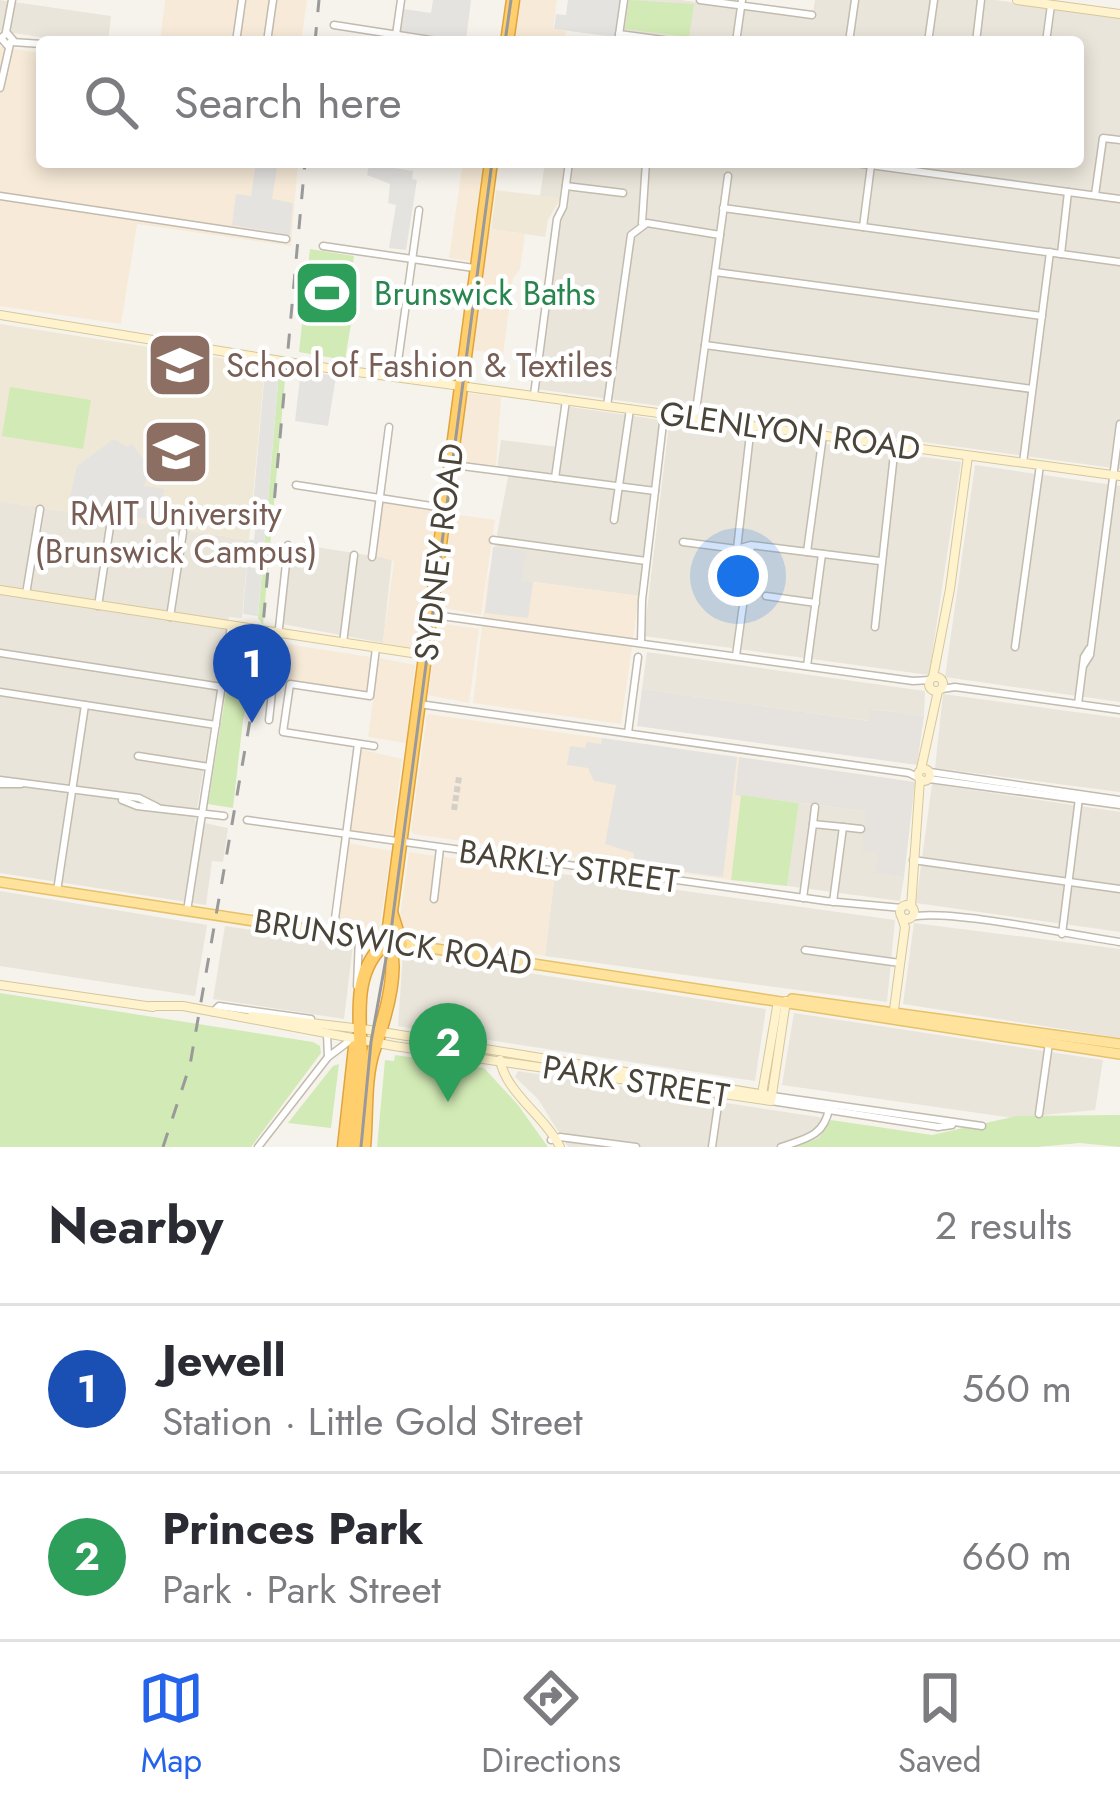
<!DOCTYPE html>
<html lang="en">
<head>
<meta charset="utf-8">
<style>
  :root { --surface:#fff; --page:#f2f2f3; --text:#2b2b33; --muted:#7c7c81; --line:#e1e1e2; --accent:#2563eb }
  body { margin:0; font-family:Jost,sans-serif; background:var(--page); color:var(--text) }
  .you { position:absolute; left:738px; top:576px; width:42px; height:42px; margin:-30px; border:9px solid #fff; border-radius:50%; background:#1a73e8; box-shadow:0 0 0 18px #1a73e833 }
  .badge { display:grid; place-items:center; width:78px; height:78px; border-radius:50%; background:var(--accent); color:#fff; font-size:39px; font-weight:700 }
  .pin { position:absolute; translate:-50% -99px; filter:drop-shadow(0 3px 6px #0008) }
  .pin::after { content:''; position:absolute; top:63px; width:42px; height:36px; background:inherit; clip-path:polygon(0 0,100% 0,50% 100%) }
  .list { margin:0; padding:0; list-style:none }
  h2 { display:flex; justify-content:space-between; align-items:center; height:156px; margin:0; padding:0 48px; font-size:51px }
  h2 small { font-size:39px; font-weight:400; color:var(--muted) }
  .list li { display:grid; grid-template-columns:78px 1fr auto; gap:36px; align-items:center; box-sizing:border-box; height:168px; padding:0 48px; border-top:3px solid var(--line) }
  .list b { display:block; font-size:45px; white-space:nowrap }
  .list p { margin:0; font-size:39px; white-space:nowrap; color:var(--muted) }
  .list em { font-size:39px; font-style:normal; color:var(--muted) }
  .icon { flex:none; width:66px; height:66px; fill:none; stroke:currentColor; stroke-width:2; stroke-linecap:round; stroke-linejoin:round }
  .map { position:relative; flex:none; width:1120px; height:1147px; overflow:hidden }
  .search { position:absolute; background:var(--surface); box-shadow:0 6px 18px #0003; left:36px; right:36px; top:36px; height:132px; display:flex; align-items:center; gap:30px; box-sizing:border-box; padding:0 42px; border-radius:12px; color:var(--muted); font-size:45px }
  .sheet { height:492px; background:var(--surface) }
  nav { display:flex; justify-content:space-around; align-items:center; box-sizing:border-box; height:168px; border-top:3px solid var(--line); background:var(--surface); font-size:33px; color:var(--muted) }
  nav a { display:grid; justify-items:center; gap:6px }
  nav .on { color:var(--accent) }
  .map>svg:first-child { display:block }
  .residential { fill:#eae5da }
  .commercial { fill:#f7ead8 }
  .industrial { fill:#e6e2dd }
  .education { fill:#efe8d6 }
  .green { fill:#d2eab5 }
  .parking { fill:#e5e3e0 }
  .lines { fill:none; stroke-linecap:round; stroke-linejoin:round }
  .street-tunnel { stroke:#d4d0c8; stroke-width:6; stroke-dasharray:6 3; stroke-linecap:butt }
  .street-casing { stroke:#c2bbae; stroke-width:9 }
  .secondary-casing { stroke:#d6c79b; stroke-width:10 }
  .primary-casing { stroke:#e6c16a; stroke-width:12 }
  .highway-casing { stroke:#e0a43c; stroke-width:15 }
  .street { stroke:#fff; stroke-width:6 }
  .secondary { stroke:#fff3cd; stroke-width:8 }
  .primary { stroke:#ffe39c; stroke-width:9 }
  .highway { stroke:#ffcf6e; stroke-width:12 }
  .tram { stroke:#9a9a9a; stroke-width:3 }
  .rail { stroke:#9a9a9a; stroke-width:3; stroke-dasharray:15 15; stroke-linecap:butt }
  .labels { text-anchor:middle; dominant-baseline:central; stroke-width:9; stroke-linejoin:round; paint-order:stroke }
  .leisure-label { font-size:33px; fill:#27864d; stroke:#fff; text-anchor:start }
  .education-label { font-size:33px; fill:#785e54; stroke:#fff; text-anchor:start }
  .street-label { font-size:33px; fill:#4b4439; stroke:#fff }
</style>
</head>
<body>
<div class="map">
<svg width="1120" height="1147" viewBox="0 0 1120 1147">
  <rect width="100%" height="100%" fill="#f6f3ec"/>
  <!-- residential -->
  <g class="residential">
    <polygon points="0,0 111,16 108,42 72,42 0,31"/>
    <polygon points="626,0 681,0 812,18 815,0 995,0 1120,18 1120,469 536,389 561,199 540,196 545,162 1078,162 1078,42 621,42"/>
    <polygon points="564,406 661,420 639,596 489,576 509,472 497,469 501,440 558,447"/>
    <polygon points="669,423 961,462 929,675 644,636"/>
    <polygon points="975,465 1120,486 1120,702 945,677"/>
    <polygon points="0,501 249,540 242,618 229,617 195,821 228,828 223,862 212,861 206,905 0,873"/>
    <polygon points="284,542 392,559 383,643 277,623"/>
    <polygon points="647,652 925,691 924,716 871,709 869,721 642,689"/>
    <polygon points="943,694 1120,718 1120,792 935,768"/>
    <polygon points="932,784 1120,812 1120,932 916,903"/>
    <polygon points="799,803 867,811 878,853 876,874 904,877 900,901 787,886"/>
    <polygon points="555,873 895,920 887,1002 545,956"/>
    <polygon points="0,891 207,925 195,996 0,966"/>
    <polygon points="914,923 1120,949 1120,1038 903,1004"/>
    <polygon points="225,926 353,945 344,1019 213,999"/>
    <polygon points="403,954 766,1009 755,1081 398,1026"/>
    <polygon points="794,1013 1103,1060 1095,1110 1013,1118 782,1085"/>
    <polygon points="518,1071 818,1117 831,1120 819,1138 795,1147 568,1147 538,1099 515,1077"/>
  </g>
  <!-- commercial -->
  <g class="commercial">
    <polygon points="165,0 307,0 301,42 160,42"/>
    <polygon points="518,0 557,0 553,29 566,31 564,42 512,42"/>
    <polygon points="0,47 42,53 42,162 298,162 291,246 137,224 121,324 0,306"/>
    <polygon points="463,162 483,162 470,261 449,258"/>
    <polygon points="489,229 525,234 520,269 513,279 503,354 472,350"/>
    <polygon points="467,393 501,397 496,466 457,461"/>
    <polygon points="382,503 436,511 419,649 383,643 394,561 376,556"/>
    <polygon points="452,514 495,520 481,615 440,607"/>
    <polygon points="488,576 639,596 621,724 473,703"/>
    <polygon points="438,623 479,629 469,703 428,695"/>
    <polygon points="280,643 370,657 366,691 275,679"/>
    <polygon points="379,658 415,665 406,743 368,737"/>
    <polygon points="427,714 739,757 735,794 741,795 731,880 414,834 411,830"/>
    <polygon points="360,749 402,759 392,835 349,831"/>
    <polygon points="349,843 391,851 379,931 338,926"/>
    <polygon points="409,852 435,856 430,899 437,900 444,857 555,873 545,956 403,935 400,917"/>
  </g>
  <!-- industrial -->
  <g class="industrial">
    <polygon points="642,689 868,721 870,709 924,716 917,765 637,726"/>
    <polygon points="739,757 915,782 904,877 875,874 878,853 862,850 866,811 735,795"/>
  </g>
  <!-- education -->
  <g class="education">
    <polygon points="496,190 561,198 548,220 545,237 491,229"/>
    <polygon points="0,324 265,365 249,540 0,501"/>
  </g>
  <!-- green -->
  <g class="green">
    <polygon points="629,0 694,4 689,37 625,29"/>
    <polygon points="310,249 354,256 348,304 354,306 345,360 299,352"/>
    <polygon points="275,366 286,369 263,625 258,618 279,372 274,371"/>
    <polygon points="10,387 91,400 83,449 2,436"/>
    <polygon points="235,636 260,640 243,720 233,808 208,804"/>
    <polygon points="741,795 799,803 787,886 731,880"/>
    <polygon points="0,993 313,1042 320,1046 321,1053 251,1147 0,1147"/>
    <polygon points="395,1055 484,1068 518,1105 548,1147 377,1147 385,1060 394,1061"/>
    <polygon points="339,1064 331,1128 288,1123 333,1066"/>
    <polygon points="1120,1115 1120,1147 1080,1143 1037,1147 795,1147 819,1138 831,1120 932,1135 1017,1116"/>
  </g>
  <!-- parking -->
  <g class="parking">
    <polygon points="433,0 471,0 466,41 401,31 404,9 431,13"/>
    <polygon points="568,0 620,0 615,37 554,29 556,14 566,15"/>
    <polygon points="256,162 278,162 272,199 293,203 290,235 232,225 236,194 251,196"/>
    <polygon points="369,164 413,171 412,179 417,180 406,250 389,248 396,205 388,203 390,184 367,175"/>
    <polygon points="265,370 279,371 258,616 243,614 249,540 254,540 255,529 251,528"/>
    <polygon points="301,370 336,376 328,426 295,421"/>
    <polygon points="114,439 128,447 132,444 150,468 144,486 164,489 160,521 74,508 74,503 69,501 77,466"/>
    <polygon points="493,547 526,551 522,580 533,582 528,618 485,613"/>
    <polygon points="602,738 737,757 723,877 633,865 634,853 605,844 616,785 594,781 588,768 567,765 570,746 585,748 587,742 601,744"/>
  </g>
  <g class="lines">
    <!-- street-tunnel -->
    <polyline class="street-tunnel" points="454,810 459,777"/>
    <!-- street casing -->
    <g class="street-casing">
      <g id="street">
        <polyline points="700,0 812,15"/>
        <polyline points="334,25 443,42"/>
        <polyline points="6,32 12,0"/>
        <polygon points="7,33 13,40 7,45 1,38"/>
        <polyline points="619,34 678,42"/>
        <polyline points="396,35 401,0"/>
        <polyline points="12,42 42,44"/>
        <polyline points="236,42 242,0"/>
        <polyline points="267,42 273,0"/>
        <polyline points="618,42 624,0"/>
        <polyline points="736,42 742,0"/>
        <polyline points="849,42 855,0"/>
        <polyline points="928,42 934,0"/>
        <polyline points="976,42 981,0"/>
        <polyline points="1046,42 1051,5"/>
        <polyline points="0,88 10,44"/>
        <polyline points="848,162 1120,199"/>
        <polyline points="566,186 623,193"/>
        <polyline points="1095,195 1103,138 1120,140"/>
        <polyline points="0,196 286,239"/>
        <polyline points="723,208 1120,262"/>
        <polyline points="642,223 646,162"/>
        <polyline points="863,227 871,165"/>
        <polyline points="323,246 474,268"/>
        <polyline points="1061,254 1068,192"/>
        <polyline points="715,272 1042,316"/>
        <polyline points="705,345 1032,389"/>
        <polyline points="396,376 419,210"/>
        <polyline points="534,395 557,219 563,207 569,162"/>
        <polyline points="607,406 631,235 647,223 720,235"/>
        <polyline points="695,418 728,176"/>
        <polyline points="1023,463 1050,252"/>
        <polyline points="454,465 655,491"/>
        <polyline points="555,478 566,400"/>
        <polyline points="296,485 444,508"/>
        <polyline points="614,520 630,409"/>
        <polyline points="493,540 646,561"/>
        <polyline points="683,542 737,549 751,545 880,561"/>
        <polyline points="737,549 751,425"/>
        <polyline points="807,552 823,435"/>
        <polyline points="372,557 389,427"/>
        <polyline points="26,594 40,509"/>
        <polyline points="766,596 816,603"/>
        <polyline points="98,606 111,520"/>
        <polyline points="434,615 913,681 930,680"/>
        <polyline points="170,617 183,532"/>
        <polyline points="875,627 895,445"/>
        <polyline points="343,643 354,555"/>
        <polyline points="641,643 642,600 664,415"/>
        <polyline points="1015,647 1040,465"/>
        <polyline points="0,653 222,687"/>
        <polyline points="736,656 751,547"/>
        <polyline points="807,666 822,554"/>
        <polyline points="1083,666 1090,655 1120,424"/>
        <polyline points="942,689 955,687 1120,710"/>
        <polyline points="0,692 216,725"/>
        <polyline points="419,704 909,773 919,778"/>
        <polyline points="1078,704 1084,657 1089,649"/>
        <polyline points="269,720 288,545"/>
        <polyline points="628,733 638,657"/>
        <polyline points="374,746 283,732 290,684 370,696 376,648"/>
        <polyline points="138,756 209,767"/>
        <polyline points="930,772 1120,800"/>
        <polyline points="929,779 1120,805"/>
        <polyline points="0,780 139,798 157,807"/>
        <polyline points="0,784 21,784"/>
        <polyline points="122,800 137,806 224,816"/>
        <polyline points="247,820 826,901 902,908"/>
        <polyline points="813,824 815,807"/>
        <polyline points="843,827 861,829"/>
        <polyline points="913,860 1120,889"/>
        <polyline points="57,891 85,705"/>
        <polyline points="803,898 813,824 843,827 833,902"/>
        <polyline points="434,899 440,848"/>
        <polyline points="187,911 231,626"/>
        <path d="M911,917C945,908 1078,936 1120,942"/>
        <polyline points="333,934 358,744"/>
        <polyline points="1062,934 1079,798"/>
        <polyline points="805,950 900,963"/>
        <polyline points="357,986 359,938"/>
        <polyline points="213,1012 219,1006 311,1019 310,1023"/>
        <polyline points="327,1034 328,1057"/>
        <polyline points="772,1096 982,1126"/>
        <polyline points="771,1101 938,1127 952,1125"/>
        <polyline points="1039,1114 1049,1043"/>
        <polyline points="551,1140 560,1137 636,1147"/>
        <polyline points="258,1147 328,1057 352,1039"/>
        <polyline points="712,1147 720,1091"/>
        <path d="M781,1147C805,1139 825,1136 829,1108"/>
      </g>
    </g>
    <!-- secondary casing -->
    <g class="secondary-casing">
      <g id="secondary">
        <polyline points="1017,0 1120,14"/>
        <polyline points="0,315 306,365 1120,476"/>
        <polyline points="0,590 425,655"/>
        <circle cx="936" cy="684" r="7"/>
        <polyline points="933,677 950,589 968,456"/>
        <circle cx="924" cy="775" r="6"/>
        <polyline points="921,769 938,691"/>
        <circle cx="907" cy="912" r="7"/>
        <polyline points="911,907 920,779"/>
        <polyline points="0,985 153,1007"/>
        <polyline points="151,1006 183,1006 394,1046 771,1101 786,1001"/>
        <polyline points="252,1016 370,1030 772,1096"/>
        <polyline points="893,1017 905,927 902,918"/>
        <path d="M500,1060C506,1093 545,1116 560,1147"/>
        <polyline points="762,1094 778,1001"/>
      </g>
    </g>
    <!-- primary casing -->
    <g class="primary-casing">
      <g id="primary">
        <polyline points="0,882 1120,1054"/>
        <polyline points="792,999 1120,1044"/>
      </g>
    </g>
    <!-- highway casing -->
    <g class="highway-casing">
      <g id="highway">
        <polyline points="507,42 513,0"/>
        <polyline points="392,915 401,944"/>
        <polyline points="344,1147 355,1047"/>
        <path d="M354,1147C357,1121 361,1095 361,1070C362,1028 348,972 387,942"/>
        <path d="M364,1147C367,1118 364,1080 373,1052C382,1027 402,966 387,942L491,162"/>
      </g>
    </g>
    <!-- street -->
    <use href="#street" class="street"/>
    <!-- secondary -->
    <use href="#secondary" class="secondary"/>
    <!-- primary -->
    <use href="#primary" class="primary"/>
    <!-- highway -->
    <use href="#highway" class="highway"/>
    <!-- tram -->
    <g class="tram">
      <polyline points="505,42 511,0"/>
      <polyline points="361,1147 371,1042 391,931 492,162"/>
    </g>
    <!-- rail -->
    <g class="rail">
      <polyline points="315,42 319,0"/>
      <polyline points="163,1147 190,1065 259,669 305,162"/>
    </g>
  </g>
  <!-- icons -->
  <defs>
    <g id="stadium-square" transform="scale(3.45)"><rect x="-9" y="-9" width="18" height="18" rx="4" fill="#2e9e5b" stroke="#fff"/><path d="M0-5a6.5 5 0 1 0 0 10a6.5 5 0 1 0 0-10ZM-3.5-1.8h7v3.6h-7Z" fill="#fff"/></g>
    <g id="university-square" transform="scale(3.45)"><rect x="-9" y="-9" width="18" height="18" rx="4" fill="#8d6e63" stroke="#fff"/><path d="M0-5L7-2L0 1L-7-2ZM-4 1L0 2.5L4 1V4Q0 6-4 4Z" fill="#fff"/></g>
  </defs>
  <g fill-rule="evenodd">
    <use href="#stadium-square" x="327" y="293"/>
    <use href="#university-square" x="180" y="365"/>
    <use href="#university-square" x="176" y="452"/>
  </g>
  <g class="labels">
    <!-- leisure labels -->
    <g class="leisure-label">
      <text x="374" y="293">Brunswick Baths</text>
    </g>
    <!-- education labels -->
    <g class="education-label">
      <text x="226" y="365">School of Fashion &amp; Textiles</text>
      <text x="176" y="513" text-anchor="middle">RMIT University<tspan x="176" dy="38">(Brunswick Campus)</tspan></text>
    </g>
    <!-- street labels -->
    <g class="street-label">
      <text transform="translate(790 431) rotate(8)">GLENLYON ROAD</text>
      <text transform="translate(439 552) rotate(-83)">SYDNEY ROAD</text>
      <text transform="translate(569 866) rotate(8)">BARKLY STREET</text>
      <text transform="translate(393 942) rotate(9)">BRUNSWICK ROAD</text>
      <text transform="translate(636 1081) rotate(9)">PARK STREET</text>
    </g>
  </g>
</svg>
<div class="you"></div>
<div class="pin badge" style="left:252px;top:723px;background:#1a4fb4">1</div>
<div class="pin badge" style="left:448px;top:1102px;background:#2e9e5b">2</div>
<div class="search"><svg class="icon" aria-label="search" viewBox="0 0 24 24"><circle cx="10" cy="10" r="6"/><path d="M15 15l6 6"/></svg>Search here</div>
</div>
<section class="sheet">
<h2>Nearby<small>2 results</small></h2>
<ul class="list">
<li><span class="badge" style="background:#1a4fb4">1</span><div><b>Jewell</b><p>Station · Little Gold Street</p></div><em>560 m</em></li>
<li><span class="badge" style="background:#2e9e5b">2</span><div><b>Princes Park</b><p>Park · Park Street</p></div><em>660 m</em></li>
</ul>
</section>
<nav>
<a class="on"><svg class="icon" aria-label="map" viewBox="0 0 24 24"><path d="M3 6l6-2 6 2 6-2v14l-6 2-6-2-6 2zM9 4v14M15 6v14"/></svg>Map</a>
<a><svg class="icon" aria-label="directions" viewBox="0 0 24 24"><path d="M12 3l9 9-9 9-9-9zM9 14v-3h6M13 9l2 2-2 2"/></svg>Directions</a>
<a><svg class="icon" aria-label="saved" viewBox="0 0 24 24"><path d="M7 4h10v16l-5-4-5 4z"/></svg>Saved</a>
</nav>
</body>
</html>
